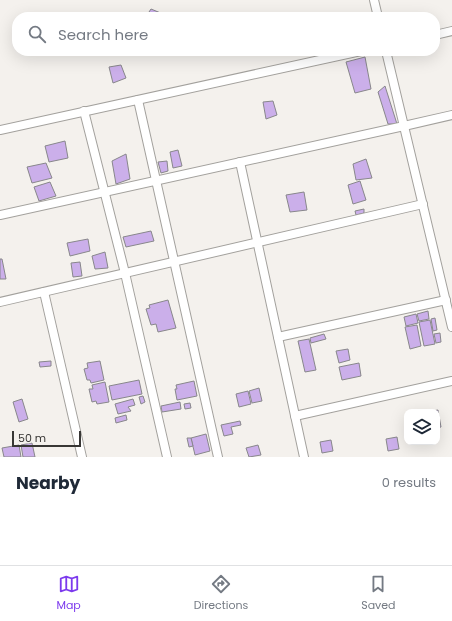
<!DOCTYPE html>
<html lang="en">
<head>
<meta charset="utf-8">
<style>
  :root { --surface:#fff; --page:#f2f2f3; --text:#1f2937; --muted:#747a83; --line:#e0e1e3; --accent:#7c3aed }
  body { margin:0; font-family:Poppins,sans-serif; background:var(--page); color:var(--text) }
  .controls { position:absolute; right:12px; bottom:12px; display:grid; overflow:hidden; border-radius:8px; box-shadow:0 4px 16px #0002 }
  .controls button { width:36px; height:36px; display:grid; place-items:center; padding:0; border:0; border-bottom:1px solid var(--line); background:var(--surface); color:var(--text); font:20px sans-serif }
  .scale { position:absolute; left:12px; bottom:10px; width:69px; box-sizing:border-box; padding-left:4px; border:2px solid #383735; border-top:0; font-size:11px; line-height:14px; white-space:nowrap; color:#383735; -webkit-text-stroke:3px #f4f1ed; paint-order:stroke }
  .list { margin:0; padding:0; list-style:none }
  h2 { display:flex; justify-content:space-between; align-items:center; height:52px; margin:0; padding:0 16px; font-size:17px }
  h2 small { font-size:13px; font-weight:400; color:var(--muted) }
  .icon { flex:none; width:22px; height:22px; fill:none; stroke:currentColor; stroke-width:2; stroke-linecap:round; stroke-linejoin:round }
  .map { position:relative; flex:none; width:452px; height:457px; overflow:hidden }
  .search { position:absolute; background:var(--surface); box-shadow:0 4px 16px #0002; left:12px; right:12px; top:12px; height:44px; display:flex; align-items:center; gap:10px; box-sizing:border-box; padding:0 14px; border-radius:16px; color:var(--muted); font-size:15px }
  .sheet { height:108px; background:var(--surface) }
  nav { display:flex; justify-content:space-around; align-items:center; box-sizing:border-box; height:56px; border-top:1px solid var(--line); background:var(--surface); font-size:11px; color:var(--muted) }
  nav a { display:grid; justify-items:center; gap:2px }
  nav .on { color:var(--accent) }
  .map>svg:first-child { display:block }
  .building { fill:#cbafea; stroke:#88878b }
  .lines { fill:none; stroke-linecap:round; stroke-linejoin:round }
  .minor-casing { stroke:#a3a19d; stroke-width:10 }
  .minor { stroke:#fff; stroke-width:8 }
</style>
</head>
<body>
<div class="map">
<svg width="452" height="457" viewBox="0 0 452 457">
  <rect width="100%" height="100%" fill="#f4f1ed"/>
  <!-- building -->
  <g class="building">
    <polygon points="151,9 163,14 162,17 151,17 147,15"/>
    <polygon points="365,57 371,89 355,93 346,62"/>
    <polygon points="121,65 126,78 113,83 109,67"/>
    <polygon points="385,86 397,124 388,124 378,92"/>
    <polygon points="273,101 277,115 266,119 263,102"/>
    <polygon points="65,141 68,158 49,162 45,146"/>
    <polygon points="178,150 182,166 173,168 170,152"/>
    <polygon points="126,154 130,179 116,184 112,161"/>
    <polygon points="366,159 372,178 356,180 353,164"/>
    <polygon points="167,161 168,171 161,173 158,162"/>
    <polygon points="46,163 52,178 32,183 27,167"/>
    <polygon points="360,181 366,200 353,204 348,185"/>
    <polygon points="50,182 56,196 39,201 34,187"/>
    <polygon points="304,192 307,210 290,212 286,195"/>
    <polygon points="364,209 364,213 356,215 355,211"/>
    <polygon points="151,231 154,241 126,247 123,237"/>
    <polygon points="88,239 90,251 70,256 67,243"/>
    <polygon points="105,252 108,268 95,269 92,256"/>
    <polygon points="0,259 2,259 6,279 0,279"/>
    <polygon points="80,262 82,276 73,277 71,263"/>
    <polygon points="168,300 176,328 158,332 156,324 151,325 146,309 150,308 149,305"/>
    <polygon points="428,311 429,319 419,321 417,314"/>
    <polygon points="416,314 418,323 406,326 404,317"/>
    <polygon points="435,318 437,330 433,331 431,319"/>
    <polygon points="430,320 435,344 424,346 419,322"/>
    <polygon points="417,325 421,346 410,349 405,327"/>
    <polygon points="440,333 441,342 436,343 434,334"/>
    <polygon points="324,334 326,339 311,343 310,338"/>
    <polygon points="309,339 316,370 305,372 298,341"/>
    <polygon points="348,349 350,360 339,363 336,351"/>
    <polygon points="51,361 51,366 40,367 39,362"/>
    <polygon points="100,361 104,380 91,383 90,380 87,380 84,369 88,368 87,363"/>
    <polygon points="359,363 361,376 342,380 339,367"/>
    <polygon points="139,380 142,394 112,400 109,386"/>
    <polygon points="194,381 197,396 177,400 175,389 177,389 176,385"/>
    <polygon points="105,382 109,402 97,404 96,401 92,402 89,389 93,389 92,385"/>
    <polygon points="259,388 262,401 252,403 249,391"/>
    <polygon points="248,391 251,404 239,407 236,394"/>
    <polygon points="143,396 145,402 141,404 139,397"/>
    <polygon points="22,399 28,419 19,422 13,402"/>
    <polygon points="133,399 135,405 128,407 131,411 118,414 115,404"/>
    <polygon points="180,402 181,409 162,412 161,406"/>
    <polygon points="190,403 191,408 185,409 184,404"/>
    <polygon points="438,410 441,427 437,428 437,412 427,412"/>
    <polygon points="126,415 127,420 116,423 115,418"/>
    <polygon points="240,421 241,425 231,427 233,434 224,436 221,425"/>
    <polygon points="206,434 210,451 195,455 191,438"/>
    <polygon points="397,437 399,449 388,451 386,439"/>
    <polygon points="187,438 191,438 193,446 189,447"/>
    <polygon points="331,440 333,451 322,453 320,442"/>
    <polygon points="32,443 35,457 23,457 21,445"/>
    <polygon points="19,445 21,457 4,457 2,448"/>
    <polygon points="258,445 261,455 249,457 246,448"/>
  </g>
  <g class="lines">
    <!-- minor casing -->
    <g class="minor-casing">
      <g id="minor">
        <polyline points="374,0 378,17"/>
        <polyline points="435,35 452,31"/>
        <polyline points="386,51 452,327"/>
        <polyline points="138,100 218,457"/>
        <polyline points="84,111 125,273 167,457"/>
        <polyline points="0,130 361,51"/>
        <polyline points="240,162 304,457"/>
        <polyline points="0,215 404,126 452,115"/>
        <polyline points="44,292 82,457"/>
        <polyline points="0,302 423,204"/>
        <polyline points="278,337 446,300"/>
        <polyline points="295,416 452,381"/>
      </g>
    </g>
    <!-- minor -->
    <use href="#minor" class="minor"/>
  </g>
</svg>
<div class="controls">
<button><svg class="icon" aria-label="layers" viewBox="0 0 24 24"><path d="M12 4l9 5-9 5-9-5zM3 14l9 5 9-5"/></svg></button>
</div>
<div class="scale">50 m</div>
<div class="search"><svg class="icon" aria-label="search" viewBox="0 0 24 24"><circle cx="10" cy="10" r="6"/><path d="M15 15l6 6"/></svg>Search here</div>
</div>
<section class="sheet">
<h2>Nearby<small>0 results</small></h2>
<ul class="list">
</ul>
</section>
<nav>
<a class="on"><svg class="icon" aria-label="map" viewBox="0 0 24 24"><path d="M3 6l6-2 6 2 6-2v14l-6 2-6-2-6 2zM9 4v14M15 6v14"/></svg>Map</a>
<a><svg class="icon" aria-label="directions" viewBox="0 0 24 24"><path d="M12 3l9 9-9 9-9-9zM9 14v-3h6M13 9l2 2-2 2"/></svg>Directions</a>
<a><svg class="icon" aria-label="saved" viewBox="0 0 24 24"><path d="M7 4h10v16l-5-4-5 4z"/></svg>Saved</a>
</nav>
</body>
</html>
